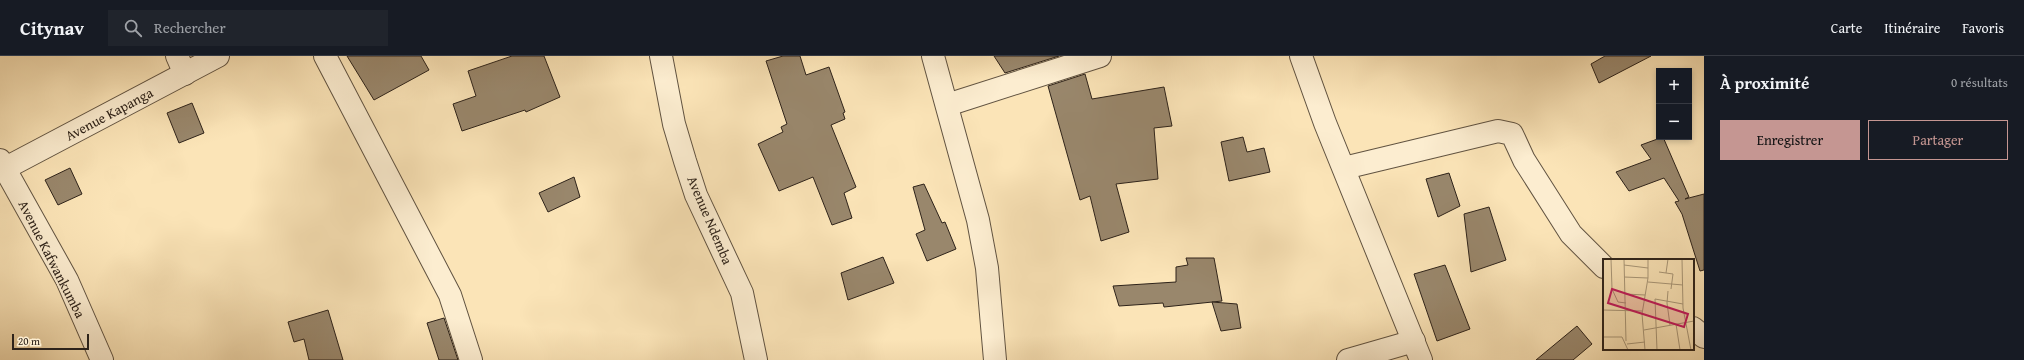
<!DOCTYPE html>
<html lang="fr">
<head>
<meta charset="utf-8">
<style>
  :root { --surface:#171b24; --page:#20242c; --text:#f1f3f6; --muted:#9ea1a6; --line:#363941; --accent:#c59692 }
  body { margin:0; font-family:"Gentium Book Plus",serif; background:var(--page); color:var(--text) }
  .controls { position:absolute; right:12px; top:12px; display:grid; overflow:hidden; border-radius:0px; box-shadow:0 2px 6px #0003 }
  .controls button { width:36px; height:36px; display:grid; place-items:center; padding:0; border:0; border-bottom:1px solid var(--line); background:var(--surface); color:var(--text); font:20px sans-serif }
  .scale { position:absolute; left:12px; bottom:10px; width:77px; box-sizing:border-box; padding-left:4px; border:2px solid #2e231a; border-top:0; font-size:11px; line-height:14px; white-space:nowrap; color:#2e231a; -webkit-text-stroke:3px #fcedd0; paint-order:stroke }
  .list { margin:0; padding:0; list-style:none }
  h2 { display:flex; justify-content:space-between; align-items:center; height:52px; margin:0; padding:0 16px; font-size:17px }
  h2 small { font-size:13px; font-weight:400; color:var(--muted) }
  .actions { display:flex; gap:8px; padding:12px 16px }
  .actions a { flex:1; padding:9px 0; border:1px solid var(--accent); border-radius:0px; text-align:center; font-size:14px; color:var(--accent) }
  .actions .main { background:var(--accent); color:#111 }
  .icon { flex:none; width:22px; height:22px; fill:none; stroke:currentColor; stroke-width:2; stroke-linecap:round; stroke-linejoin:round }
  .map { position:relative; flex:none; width:1704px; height:304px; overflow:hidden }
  header { display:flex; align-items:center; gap:24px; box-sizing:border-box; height:56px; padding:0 20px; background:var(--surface); border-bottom:1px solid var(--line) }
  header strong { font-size:19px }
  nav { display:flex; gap:22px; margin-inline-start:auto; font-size:14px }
  .search { width:280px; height:36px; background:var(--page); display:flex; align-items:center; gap:10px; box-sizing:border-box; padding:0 14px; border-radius:0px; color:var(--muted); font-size:15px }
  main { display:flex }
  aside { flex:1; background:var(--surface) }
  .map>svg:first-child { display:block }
  .building { fill:#99876c; stroke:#2e231a }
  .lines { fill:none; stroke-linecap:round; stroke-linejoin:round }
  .minor-casing { stroke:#615341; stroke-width:24 }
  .minor { stroke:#fcedd0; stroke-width:22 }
  .labels { text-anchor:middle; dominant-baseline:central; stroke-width:4; stroke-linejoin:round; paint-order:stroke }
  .street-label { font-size:14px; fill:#2e231a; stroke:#fcedd0 }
  .inset-road { fill:none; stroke:#a99778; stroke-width:1 }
  .view { fill:#c2185b; fill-opacity:0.15; stroke:#c2185b; stroke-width:2 }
  .inset-edge { fill:none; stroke:#2e231a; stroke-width:2 }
</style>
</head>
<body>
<header>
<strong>Citynav</strong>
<div class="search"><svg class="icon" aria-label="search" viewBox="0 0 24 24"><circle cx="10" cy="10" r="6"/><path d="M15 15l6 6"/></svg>Rechercher</div>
<nav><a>Carte</a><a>Itinéraire</a><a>Favoris</a></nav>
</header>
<main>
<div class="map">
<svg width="1704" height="304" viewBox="0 0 1704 304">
  <rect width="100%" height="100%" fill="#fbe4b7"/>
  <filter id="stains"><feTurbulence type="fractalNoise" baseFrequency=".005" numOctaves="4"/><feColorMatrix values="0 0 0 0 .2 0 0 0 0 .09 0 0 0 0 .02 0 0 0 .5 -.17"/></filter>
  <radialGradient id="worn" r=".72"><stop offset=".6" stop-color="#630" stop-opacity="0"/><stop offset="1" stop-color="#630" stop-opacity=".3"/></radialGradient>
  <!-- building -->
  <g class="building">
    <polygon points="347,0 421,0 429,14 374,44"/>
    <polygon points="512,0 544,0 560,41 526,56 525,54 462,75 453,48 476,40 468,15"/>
    <polygon points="783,0 800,0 806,19 829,11 845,56 843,57 845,63 831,69 856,131 844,137 852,162 832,169 813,121 779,135 758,88 783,76 781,71 787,68 766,5"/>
    <polygon points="994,0 1059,0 1005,17"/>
    <polygon points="1605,0 1651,0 1599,27 1591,8"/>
    <polygon points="1085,18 1092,43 1164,31 1172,70 1154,72 1158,123 1116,128 1129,176 1101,185 1090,140 1080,144 1048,30"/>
    <polygon points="192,47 204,77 179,87 167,57"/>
    <polygon points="1243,81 1247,96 1264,92 1270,116 1229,125 1221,86"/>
    <polygon points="1663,81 1689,141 1685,143 1704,138 1704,214 1700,215 1682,158 1675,146 1679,145 1664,122 1629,135 1616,116 1651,103 1641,89"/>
    <polygon points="70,112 82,138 58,149 45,124"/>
    <polygon points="1449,117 1460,150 1438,161 1426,123"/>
    <polygon points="574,121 580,141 548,156 539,137"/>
    <polygon points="924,128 942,167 945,166 956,193 927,205 916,178 925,174 913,131"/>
    <polygon points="1489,151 1506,204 1471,216 1464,158"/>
    <polygon points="883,201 894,227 848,244 841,217"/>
    <polygon points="1186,202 1214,202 1222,245 1164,251 1163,247 1119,250 1113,230 1176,226 1176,211 1188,209"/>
    <polygon points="1445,209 1470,273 1437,285 1414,218"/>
    <polygon points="1212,246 1237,248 1241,272 1221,275"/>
    <polygon points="328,254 343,304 309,304 304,283 294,286 288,266"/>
    <polygon points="444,262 458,304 439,304 427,267"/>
    <polygon points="1577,270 1592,288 1573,304 1536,304"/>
  </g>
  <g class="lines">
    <!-- minor casing -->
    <g class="minor-casing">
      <g id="minor">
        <polyline points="177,0 185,18"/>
        <polyline points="325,0 450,239 471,304"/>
        <polyline points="661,0 674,68 685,105 696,139 742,237 756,304"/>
        <polyline points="933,0 978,164 987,212 995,304"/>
        <polyline points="1301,0 1325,67 1421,304"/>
        <polyline points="947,49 1100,0"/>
        <polyline points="0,104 67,224 102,304"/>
        <polyline points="1344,112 1498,75 1512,78 1524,104 1571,178 1604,211"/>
        <polyline points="0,115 218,0"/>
        <polyline points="1693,272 1704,281"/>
        <polyline points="1348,304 1414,285"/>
      </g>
    </g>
    <!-- minor -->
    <use href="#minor" class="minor"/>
  </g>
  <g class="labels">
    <!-- street labels -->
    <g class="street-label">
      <text transform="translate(109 58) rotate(-28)">Avenue Kapanga</text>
      <text transform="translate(710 164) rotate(67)">Avenue Ndemba</text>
      <text transform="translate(52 203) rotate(63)">Avenue Kafwankumba</text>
    </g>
  </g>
  <!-- overview -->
  <g transform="translate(1603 203)">
    <rect width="91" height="91" fill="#fbe4b7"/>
    <path class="inset-road" d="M8,0L9,30L15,43L23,44M21,0L23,82M79,0L80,49L88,91M21,6L45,9M56,13L70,15L68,30M63,14L65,0M21,18L45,19M45,23L80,26M22,35L42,36M64,44L67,66M64,44L65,32M0,51L39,52M73,65L77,91M41,71L91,62M0,78H19L25,91M24,85L42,83M42,91L39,55L45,19V0M54,91L52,40L80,45"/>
    <path class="view" d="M9,30L85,55L81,68L5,44Z"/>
    <rect width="91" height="91" class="inset-edge"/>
  </g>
  <rect width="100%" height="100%" filter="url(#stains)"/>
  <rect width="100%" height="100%" fill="url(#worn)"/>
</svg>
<div class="controls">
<button>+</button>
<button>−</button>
</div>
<div class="scale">20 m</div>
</div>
<aside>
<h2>À proximité<small>0 résultats</small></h2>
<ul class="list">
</ul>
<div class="actions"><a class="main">Enregistrer</a><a>Partager</a></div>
</aside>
</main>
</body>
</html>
